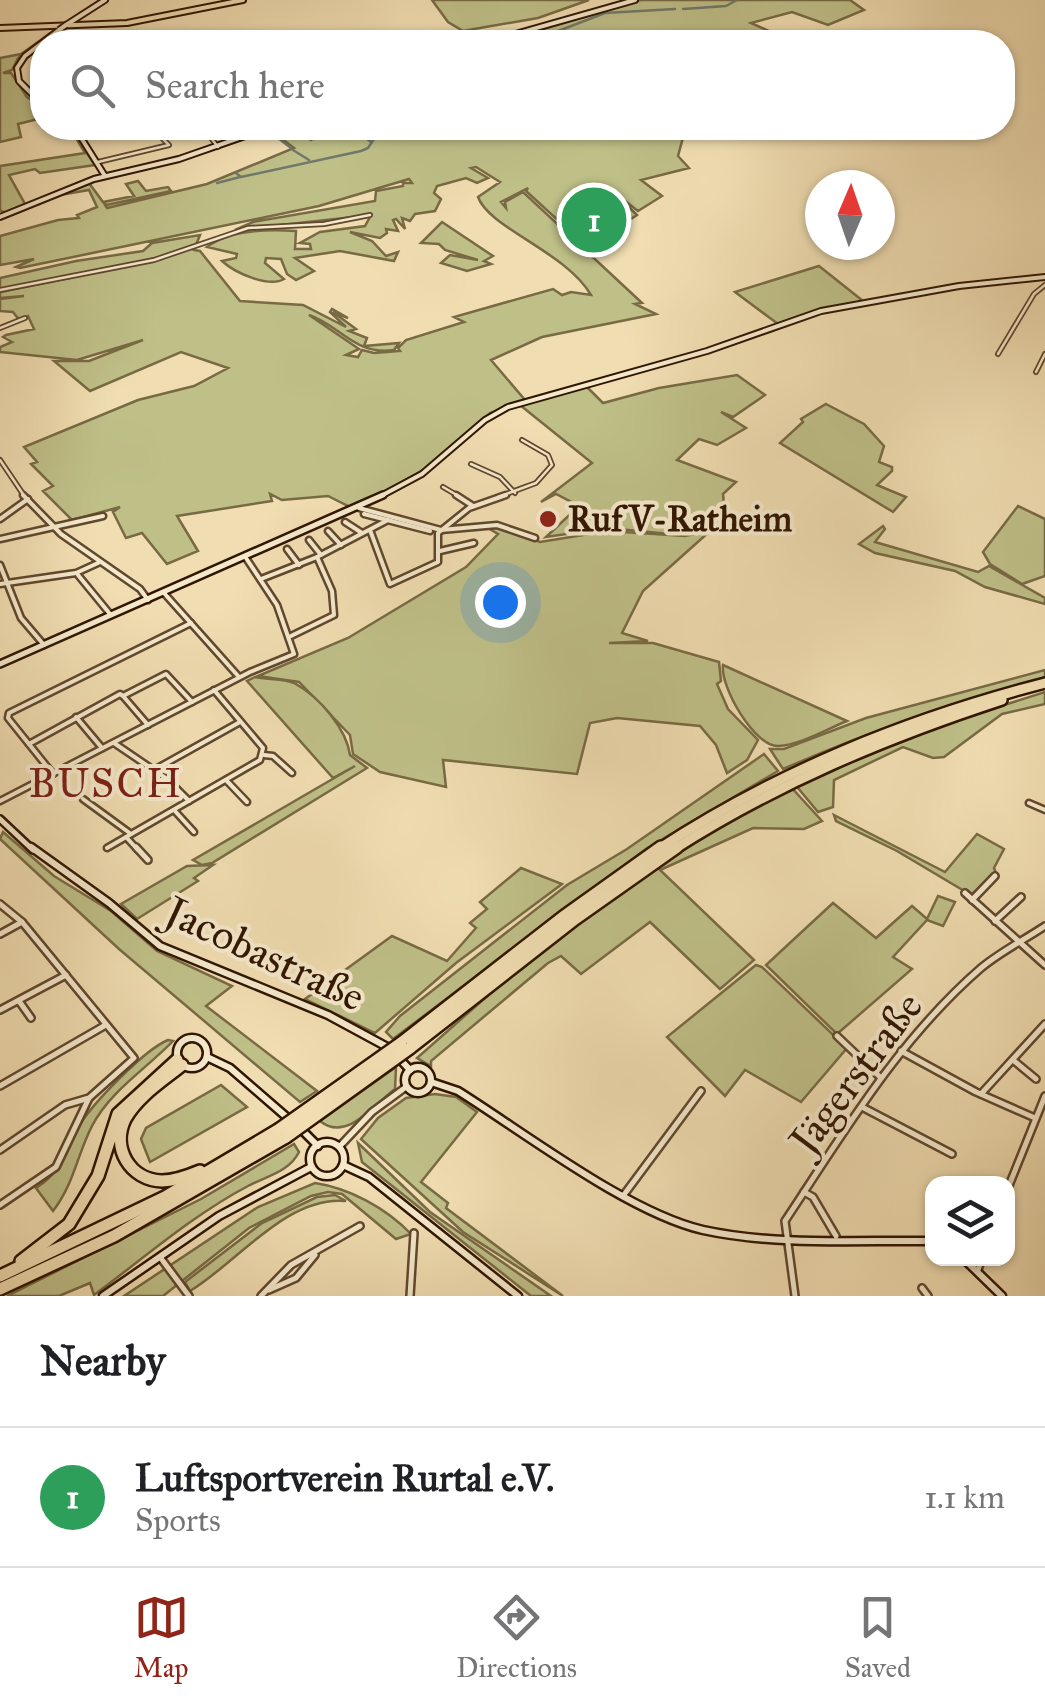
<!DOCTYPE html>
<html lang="en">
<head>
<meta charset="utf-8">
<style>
  :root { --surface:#fff; --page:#f2f2f2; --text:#202124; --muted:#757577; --line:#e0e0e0; --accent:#8f2418 }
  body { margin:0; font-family:"IM FELL Great Primer",serif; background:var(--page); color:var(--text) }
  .controls { position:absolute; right:30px; bottom:30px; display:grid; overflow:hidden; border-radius:20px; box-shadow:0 2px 8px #0004 }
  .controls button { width:90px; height:90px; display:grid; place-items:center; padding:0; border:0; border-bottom:2px solid var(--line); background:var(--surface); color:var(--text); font:50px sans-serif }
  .compass { position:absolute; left:805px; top:170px; width:90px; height:90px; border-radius:50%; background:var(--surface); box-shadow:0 2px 8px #0004; rotate:2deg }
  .you { position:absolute; left:500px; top:602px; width:35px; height:35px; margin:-25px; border:8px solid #fff; border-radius:50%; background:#1a73e8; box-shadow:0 0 0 15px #1a73e833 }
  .badge { display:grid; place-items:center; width:65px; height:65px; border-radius:50%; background:var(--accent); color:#fff; font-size:32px; font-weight:700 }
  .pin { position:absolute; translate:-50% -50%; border:5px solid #fff; box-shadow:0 2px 10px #0006 }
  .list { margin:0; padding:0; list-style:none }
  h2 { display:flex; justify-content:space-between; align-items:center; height:130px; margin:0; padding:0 40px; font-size:42px }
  h2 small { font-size:32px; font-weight:400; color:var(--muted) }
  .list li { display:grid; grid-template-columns:65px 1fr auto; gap:30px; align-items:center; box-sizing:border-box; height:140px; padding:0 40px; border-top:2px solid var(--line) }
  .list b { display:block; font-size:38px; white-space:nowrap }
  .list p { margin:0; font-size:32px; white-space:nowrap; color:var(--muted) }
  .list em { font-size:32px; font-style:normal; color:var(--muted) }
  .icon { flex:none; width:55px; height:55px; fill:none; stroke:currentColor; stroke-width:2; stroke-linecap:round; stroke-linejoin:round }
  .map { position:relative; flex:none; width:1045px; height:1296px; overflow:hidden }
  .search { position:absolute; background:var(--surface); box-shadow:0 2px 8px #0004; left:30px; right:30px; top:30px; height:110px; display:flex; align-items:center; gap:25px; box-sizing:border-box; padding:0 35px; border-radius:40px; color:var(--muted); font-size:38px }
  .sheet { height:270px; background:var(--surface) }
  nav { display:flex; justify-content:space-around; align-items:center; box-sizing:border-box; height:140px; border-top:2px solid var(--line); background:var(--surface); font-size:28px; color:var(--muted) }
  nav a { display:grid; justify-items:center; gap:5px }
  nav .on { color:var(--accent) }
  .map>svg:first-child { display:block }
  .green { fill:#bfbf88; stroke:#786a44; stroke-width:2.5 }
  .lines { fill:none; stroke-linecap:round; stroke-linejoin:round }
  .stream { stroke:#70796a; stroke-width:2.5 }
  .street-far2-casing { stroke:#60472d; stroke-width:6 }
  .street-far1-casing { stroke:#60472d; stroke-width:9 }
  .street-casing { stroke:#60472d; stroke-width:10 }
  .secondary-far2-casing { stroke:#301501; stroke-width:8 }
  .secondary-far1-casing { stroke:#301501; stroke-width:10 }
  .secondary-casing { stroke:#301501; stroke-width:11 }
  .primary-casing { stroke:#301501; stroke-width:8 }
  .highway-far1-casing { stroke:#301501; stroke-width:14 }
  .highway-casing { stroke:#301501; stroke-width:16 }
  .street-far2 { stroke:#f5e9cc; stroke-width:2.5 }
  .street-far1 { stroke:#f5e9cc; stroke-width:4 }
  .street { stroke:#f5e9cc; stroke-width:5 }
  .secondary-far2 { stroke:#f5e9cc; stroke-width:4 }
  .secondary-far1 { stroke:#f5e9cc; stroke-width:5 }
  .secondary { stroke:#f5e9cc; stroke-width:6 }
  .primary { stroke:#f0ddb1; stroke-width:4 }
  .highway-far1 { stroke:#f0ddb1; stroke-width:9 }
  .highway { stroke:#f0ddb1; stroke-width:11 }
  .secondary-bridge-casing { stroke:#301501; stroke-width:8; stroke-linecap:butt }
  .highway-bridge-casing { stroke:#301501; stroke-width:16; stroke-linecap:butt }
  .secondary-bridge { stroke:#f5e9cc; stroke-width:4 }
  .highway-bridge { stroke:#f0ddb1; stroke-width:11 }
  .poi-dot { fill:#8f2418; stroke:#f5e9cc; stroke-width:4 }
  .labels { text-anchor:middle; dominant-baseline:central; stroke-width:8; stroke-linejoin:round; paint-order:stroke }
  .poi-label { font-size:35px; font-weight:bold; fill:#301501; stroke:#f5e9cc; text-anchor:start }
  .quarter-label { font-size:40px; letter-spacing:2.5px; fill:#7a1f14; stroke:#f5e9cc }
  .near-street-label { font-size:42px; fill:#301501; stroke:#f5e9cc }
</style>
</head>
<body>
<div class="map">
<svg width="1045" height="1296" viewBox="0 0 1045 1296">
  <rect width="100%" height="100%" fill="#f0ddb1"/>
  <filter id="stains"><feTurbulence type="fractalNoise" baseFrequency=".002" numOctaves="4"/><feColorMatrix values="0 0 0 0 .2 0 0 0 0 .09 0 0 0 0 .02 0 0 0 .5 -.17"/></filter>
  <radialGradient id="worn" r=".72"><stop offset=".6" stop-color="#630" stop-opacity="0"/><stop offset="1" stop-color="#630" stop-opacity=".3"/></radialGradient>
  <!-- green -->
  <g class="green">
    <polygon points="432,0 589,0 538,18 463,31 448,22"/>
    <polygon points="641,0 850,0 864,10 828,25 792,12 751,23 793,42 491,42 572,16"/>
    <polygon points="51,33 18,58 12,70 3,73 11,73 27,97 42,107 42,118 18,124 21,137 0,142 0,58 21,54"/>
    <polygon points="70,128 95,165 40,173 35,169 9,175 25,204 5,213 0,210 0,166 85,153"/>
    <path d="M296,128L311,140L325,132L354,128H704L684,134L678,156L689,168L641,180L662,196L638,211L624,200L602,193L625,203L637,215L587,247L526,191L528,188L501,202L506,208L505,202L523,192L642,303L635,304L656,314L542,337L491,360L525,400L490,413L430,466L354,509L328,496L282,500L270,494L272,501L177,516L198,551L167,564L142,533L126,538L113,512L120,507L72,520L43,491L53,486L31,464L37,462L24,447L138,400L194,386L228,368L181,352L90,391L54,361H89L143,340L77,360L0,352V347L12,342L3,337L6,335L34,329L28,316L20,321L13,312L0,311V299L24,296L0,298V292L162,259L0,290V278L76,261L143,251L152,243L200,235L194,250L200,251L240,301L303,305L346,327L330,312L332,309L348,318L333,312L356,329L349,331L367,338L364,346L399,343L394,350C355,356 341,326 309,315L359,349L346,355L358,357L362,350L374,353L400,351L398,348L406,340L464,322L454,317L553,289L562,295L571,292L591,295C566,252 489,228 478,197L500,182L476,167L471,168L488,178L477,183L466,178L437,186L434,193L441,199L435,211L415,214L410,221L402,218L405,229L396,219L393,220L398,231L386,229L387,233L380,238L350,232L372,241L386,256L398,252L394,261L340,251L295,258L314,271L296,280L287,274L281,259L266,258L265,263L284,279C269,288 235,273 222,261L236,258L237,254L207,247C230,230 268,229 296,231L295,249H311L310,244L300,243L320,232L365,226L371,215L235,230L253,222L375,201L376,191L403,186V183H412L409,179L319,206L20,268L16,267L34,259L0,265V236L58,220L79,218L77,215L97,207L89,190L60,195L89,183L103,202L134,196L126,184L138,181L146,191L168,187L171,191L107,205L104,203L107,208L207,184L294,148L274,133Z"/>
    <polygon points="442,222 493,256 484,261 491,264 467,271 441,263 450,255 478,260 445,250 439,244 421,243"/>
    <polygon points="819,266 863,301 778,324 735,292"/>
    <polygon points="737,375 765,395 733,417 721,412 746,428 717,445 699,439 677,460 736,482 723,494 725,514 719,531 669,534 608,528 546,537 579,506 556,494 541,502 592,463 520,405 586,386 603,403 659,388"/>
    <polygon points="826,404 864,424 884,446 879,462 892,467 892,471 877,485 906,497 893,512 780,443 803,422 801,419"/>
    <polygon points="1018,506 1045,519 1045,576 1022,584 990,564 983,552"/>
    <polygon points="883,526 885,529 875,542 978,572 989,566 1045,598 1045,604 985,587 955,571 875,553 859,544"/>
    <polygon points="488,528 502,528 540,542 608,531 685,536 710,531 643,591 622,633 648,641 609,643 653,643 719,662 721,681 717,684 728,709 758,740 747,760 727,773 716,745 700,726 617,718 590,723 577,774 443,760 446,787 380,772 353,754 350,735 299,682 258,676 348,638 466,567 498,534"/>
    <path d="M723,665L847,721C827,729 800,745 778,746C755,747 720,687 723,665Z"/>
    <path d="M1045,670V679C955,701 869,732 783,769L770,749H784L866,718Z"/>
    <path d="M255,677C267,680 285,678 296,684C320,698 346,728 350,755L367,768L212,863L202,865L193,860L355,766L333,778L247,681Z"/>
    <polygon points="1045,692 1045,704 1002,714 944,757 933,758 903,747 834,780 833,807 818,812 793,782 869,748"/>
    <polygon points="764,754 778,771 646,849 393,1039 386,1032 400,1016 567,885 627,849"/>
    <polygon points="790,786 822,821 804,829 753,828 660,870 754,960 720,989 650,922 581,974 561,956 548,963 431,1061 431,1066 417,1058 518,969 660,861"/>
    <polygon points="834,815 945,872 977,834 1004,849 994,868 996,873 971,895 897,851 836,821"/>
    <polygon points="3,832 54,876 111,911 157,951 232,986 206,1006 317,1091 300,1102 119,949 0,839"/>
    <polygon points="213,865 194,878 198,881 137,919 121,904 187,866"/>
    <polygon points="521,868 562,884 456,963 375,1033 305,999 392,936 447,961 476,928 470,923 487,909 480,902"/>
    <polygon points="938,896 955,902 943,926 927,920 893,957 912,969 837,1034 766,965 833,903 876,938 912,906 927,919"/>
    <polygon points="756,965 762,967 847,1048 801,1102 745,1070 725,1096 667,1037"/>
    <path d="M168,1040L173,1041C146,1069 110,1091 92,1126C77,1155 74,1184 53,1211L36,1188C65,1169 63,1153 79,1126C93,1103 144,1050 168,1040Z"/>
    <path d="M396,1067L395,1089C374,1104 347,1143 320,1121Z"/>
    <polygon points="221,1085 247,1107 150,1162 141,1139 146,1128"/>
    <polygon points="435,1094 456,1097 477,1112 421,1182 448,1203 446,1208 563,1296 463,1232 361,1139 378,1118 406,1098"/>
    <polygon points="358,1143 430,1212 551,1296 531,1296 362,1162"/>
    <path d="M294,1144L299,1152C289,1172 267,1176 248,1186C193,1215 144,1258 94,1295L90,1283L59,1296H7L201,1199Z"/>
    <path d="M315,1183C349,1188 386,1208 411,1234L396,1239L342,1194L328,1192L311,1196L249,1228L163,1296H124L258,1207Z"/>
    <path d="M335,1195L346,1201C287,1195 237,1263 190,1291L185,1282L262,1223L317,1197Z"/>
  </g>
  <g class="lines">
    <!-- stream -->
    <g class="stream">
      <polyline points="683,9 726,6 737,0"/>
      <polyline points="540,38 605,13 675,9"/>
      <polyline points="527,42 537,40"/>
      <polyline points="350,129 370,141"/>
      <polyline points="269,131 291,148"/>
      <polyline points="293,150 309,160"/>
      <polyline points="236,173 241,177 361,151 368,148 381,128"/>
      <polyline points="217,183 240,177"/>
    </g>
    <!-- street-far2 casing -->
    <g class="street-far2-casing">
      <g id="street-far2">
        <polyline points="269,128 287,128"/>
        <polyline points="98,162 169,145 162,138 204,129 218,147"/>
        <polyline points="0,290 154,260 248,228 324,224 370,215"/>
        <polyline points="0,328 25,318"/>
        <polyline points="998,354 1034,294 1045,285"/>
        <polyline points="1036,372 1045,354"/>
        <polyline points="0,460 25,497"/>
        <polyline points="471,464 500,477 515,493"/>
        <polyline points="443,487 460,497"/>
        <polyline points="498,497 536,483 552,465 548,455 522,440"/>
      </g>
    </g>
    <!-- street-far1 casing -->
    <g class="street-far1-casing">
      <g id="street-far1">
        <polyline points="23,495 61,534 140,589 148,600"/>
        <polyline points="456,495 473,506"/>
        <polyline points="359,508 441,530 497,525 535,538"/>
        <polyline points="364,514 430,531"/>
        <polyline points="0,519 28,499"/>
        <polyline points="345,522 362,533"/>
        <polyline points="370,530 390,584 438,562 438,533 469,508 506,495"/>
        <polyline points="328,531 341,545"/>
        <polyline points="0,539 103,516"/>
        <polyline points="309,540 321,555"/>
        <polyline points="287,549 299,565"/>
        <polyline points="440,551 474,543"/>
        <polyline points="0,565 21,618 44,645"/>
        <polyline points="78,575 110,614"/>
        <polyline points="261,579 317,557 388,520"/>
        <polyline points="0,584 76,573 98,563"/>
        <polyline points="164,593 239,677"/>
        <polyline points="291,636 334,615 332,591 317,557"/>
        <polyline points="123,696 148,725"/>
        <polyline points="76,717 102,748"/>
        <polyline points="114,743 167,779 189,801"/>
        <polyline points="29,744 120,694 123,696 166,674 192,702"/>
        <polyline points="264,755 273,756 292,773"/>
        <polyline points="154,770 240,722"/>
        <polyline points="53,774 8,718 9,713 191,623"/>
        <polyline points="226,780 247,802"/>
        <polyline points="83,799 131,834"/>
        <polyline points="0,801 250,672 294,654 277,605 246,558"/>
        <polyline points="1029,803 1045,810"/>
        <polyline points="174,810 194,832"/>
        <polyline points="126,837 138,850"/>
        <polyline points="107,848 260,760 263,748 214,690"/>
      </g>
    </g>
    <!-- street casing -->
    <g class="street-casing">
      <g id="street">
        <polyline points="136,847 148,860"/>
        <polyline points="965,893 1045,965"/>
        <polyline points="972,900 995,876"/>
        <polyline points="0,904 22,922 134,1058 89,1098 65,1105 0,1150"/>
        <polyline points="995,921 1021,897"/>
        <polyline points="0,934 22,922"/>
        <polyline points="19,1001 31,1018"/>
        <polyline points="0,1010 66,975"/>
        <polyline points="837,1036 880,1077"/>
        <polyline points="901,1051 976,1092 1035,1118"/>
        <polyline points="1013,1060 1036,1079"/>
        <polyline points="0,1086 104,1026"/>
        <polyline points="981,1094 1045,1024"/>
        <polyline points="862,1107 952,1154"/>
        <polyline points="340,1146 372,1112 406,1087"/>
        <polyline points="1008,1188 1045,1096"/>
        <polyline points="804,1192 813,1197 836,1236"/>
        <polyline points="623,1196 701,1091"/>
        <polyline points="0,1205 56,1167 89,1098"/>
        <polyline points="160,1257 189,1296"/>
        <polyline points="978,1270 982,1258"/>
        <polyline points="922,1288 928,1296"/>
        <polyline points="269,1290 296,1278 315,1255"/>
        <polyline points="261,1296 291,1265 360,1226"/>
        <polyline points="410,1296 414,1233"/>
        <path d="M795,1296L785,1221C844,1132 899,1039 981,968C1000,952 1024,940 1045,926"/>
      </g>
    </g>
    <!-- secondary-far2 casing -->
    <g class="secondary-far2-casing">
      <g id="secondary-far2">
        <polyline points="66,25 105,0"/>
        <polyline points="487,42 635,0"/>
        <polyline points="42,104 19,81 17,68 25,56 59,30"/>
        <polyline points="75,128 105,176"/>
        <polyline points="0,217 94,179 179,159 268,128"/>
        <polyline points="379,497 422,474 485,420 508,407 707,351 821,311 959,286 1045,277"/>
      </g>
    </g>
    <!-- secondary-far1 casing -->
    <g class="secondary-far1-casing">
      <g id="secondary-far1">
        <polyline points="0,664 383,495"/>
        <polyline points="0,819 33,850"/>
      </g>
    </g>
    <!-- secondary casing -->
    <g class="secondary-casing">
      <g id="secondary">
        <polyline points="31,847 109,903 160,946 328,1015 389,1048"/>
        <circle cx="192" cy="1053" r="15"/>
        <polyline points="397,1056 410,1070"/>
        <polyline points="207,1057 230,1068 290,1120"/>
        <circle cx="418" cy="1080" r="13"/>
        <path d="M431,1082L458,1091C525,1133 629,1213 703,1230C777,1246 857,1240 932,1241"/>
        <polyline points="299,1127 318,1146"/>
        <circle cx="327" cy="1159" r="17"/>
        <polyline points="343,1165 369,1177 518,1296"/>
        <polyline points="963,1258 1002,1296"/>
        <polyline points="103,1296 219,1216 311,1167"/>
      </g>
    </g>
    <!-- primary casing -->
    <g class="primary-casing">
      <polyline id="primary" points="0,28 127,23 243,0"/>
    </g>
    <!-- highway-far1 casing -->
    <g class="highway-far1-casing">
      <g id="highway-far1">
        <path d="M657,850C778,771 906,719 1045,683"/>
        <path d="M673,850C776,784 886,738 1002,700"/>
      </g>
    </g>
    <!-- highway casing -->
    <g class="highway-casing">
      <g id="highway">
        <polyline points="401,1043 563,917 661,847"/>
        <polyline points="410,1048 575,919 677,847"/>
        <path d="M182,1065C162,1081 138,1096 125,1119C111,1148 130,1180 162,1181C175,1181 188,1176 200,1171"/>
        <polyline points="21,1261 69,1224 98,1176 118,1114 177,1060"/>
        <polyline points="0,1276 165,1197 278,1130"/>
        <polyline points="0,1289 114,1236 286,1137"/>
      </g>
    </g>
    <!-- street-far2 -->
    <use href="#street-far2" class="street-far2"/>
    <!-- street-far1 -->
    <use href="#street-far1" class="street-far1"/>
    <!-- street -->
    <use href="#street" class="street"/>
    <!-- secondary-far2 -->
    <use href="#secondary-far2" class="secondary-far2"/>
    <!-- secondary-far1 -->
    <use href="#secondary-far1" class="secondary-far1"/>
    <!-- secondary -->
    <use href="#secondary" class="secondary"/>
    <!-- primary -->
    <use href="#primary" class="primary"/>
    <!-- highway-far1 -->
    <use href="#highway-far1" class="highway-far1"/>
    <!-- highway -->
    <use href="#highway" class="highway"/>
    <!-- secondary-bridge casing -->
    <g class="secondary-bridge-casing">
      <polyline id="secondary-bridge" points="59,30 66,25"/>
    </g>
    <!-- highway-bridge casing -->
    <g class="highway-bridge-casing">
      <g id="highway-bridge">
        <polyline points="278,1130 401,1043"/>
        <polyline points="286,1137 410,1048"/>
      </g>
    </g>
    <!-- secondary-bridge -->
    <use href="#secondary-bridge" class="secondary-bridge"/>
    <!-- highway-bridge -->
    <use href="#highway-bridge" class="highway-bridge"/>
  </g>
  <!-- markers -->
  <circle class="poi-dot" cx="548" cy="519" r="10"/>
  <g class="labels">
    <!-- poi labels -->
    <g class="poi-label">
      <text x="568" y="519">RufV-Ratheim</text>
    </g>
    <!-- quarter labels -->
    <g class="quarter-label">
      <text x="106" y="783">BUSCH</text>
    </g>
    <!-- near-street labels -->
    <g class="near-street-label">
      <text transform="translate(265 954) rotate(25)">Jacobastraße</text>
      <text transform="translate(856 1073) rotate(-53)">Jägerstraße</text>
    </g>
  </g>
  <rect width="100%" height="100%" filter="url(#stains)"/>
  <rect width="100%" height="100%" fill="url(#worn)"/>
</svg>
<div class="controls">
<button><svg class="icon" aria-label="layers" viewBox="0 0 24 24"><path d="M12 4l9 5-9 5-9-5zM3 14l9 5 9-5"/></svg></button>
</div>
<svg class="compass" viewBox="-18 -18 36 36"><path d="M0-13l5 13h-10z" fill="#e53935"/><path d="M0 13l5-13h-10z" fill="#757577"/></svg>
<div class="you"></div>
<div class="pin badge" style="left:594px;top:220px;background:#2e9e5b">1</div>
<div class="search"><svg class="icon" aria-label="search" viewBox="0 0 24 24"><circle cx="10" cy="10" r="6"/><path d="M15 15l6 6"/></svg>Search here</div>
</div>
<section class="sheet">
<h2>Nearby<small></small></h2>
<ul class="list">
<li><span class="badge" style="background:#2e9e5b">1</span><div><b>Luftsportverein Rurtal e.V.</b><p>Sports</p></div><em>1.1 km</em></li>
</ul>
</section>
<nav>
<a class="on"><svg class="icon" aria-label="map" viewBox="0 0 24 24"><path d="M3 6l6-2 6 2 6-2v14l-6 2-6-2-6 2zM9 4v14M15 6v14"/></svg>Map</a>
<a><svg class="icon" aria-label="directions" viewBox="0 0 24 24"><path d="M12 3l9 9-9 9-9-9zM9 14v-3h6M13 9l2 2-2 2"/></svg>Directions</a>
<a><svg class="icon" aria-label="saved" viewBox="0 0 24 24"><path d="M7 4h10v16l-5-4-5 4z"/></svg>Saved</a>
</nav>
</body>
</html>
